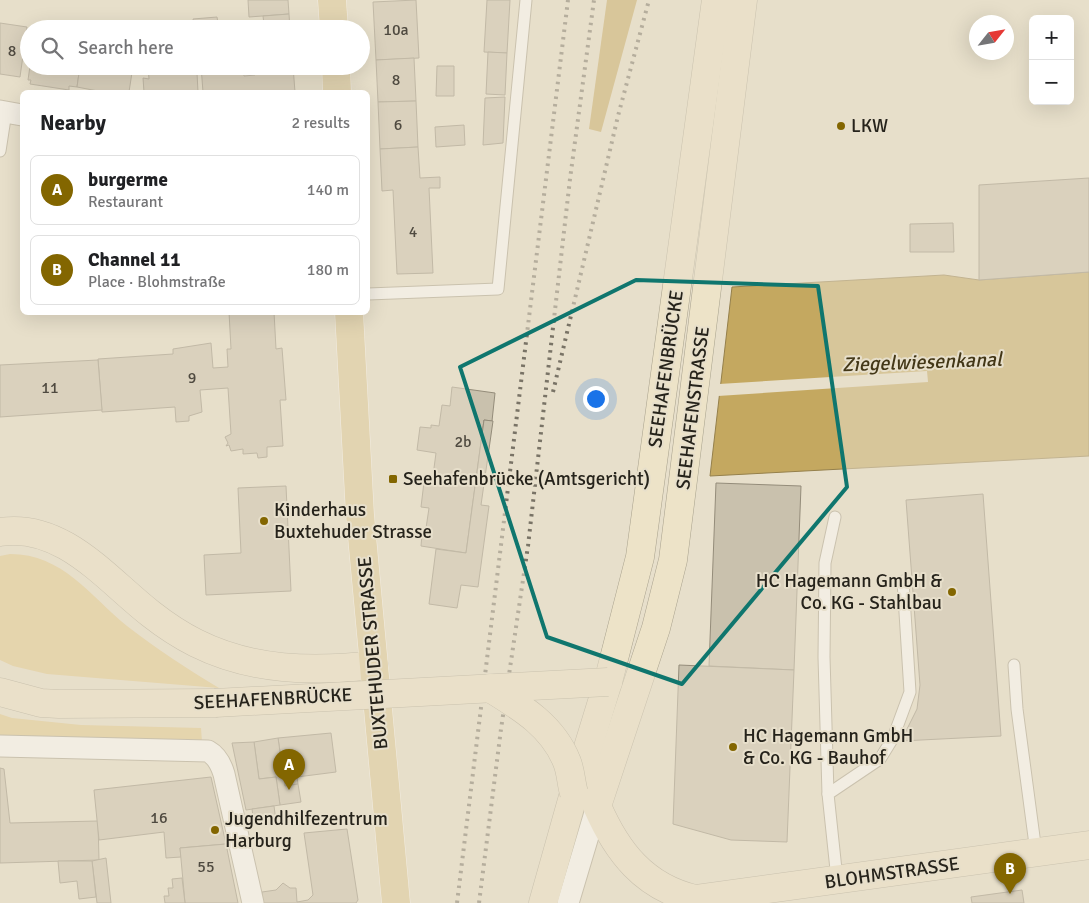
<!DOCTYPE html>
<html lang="en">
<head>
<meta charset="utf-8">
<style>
  :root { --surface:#fff; --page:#f6f6f6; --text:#202124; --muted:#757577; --line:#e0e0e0; --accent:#836600 }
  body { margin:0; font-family:Signika,sans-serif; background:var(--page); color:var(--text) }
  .controls { position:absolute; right:15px; top:15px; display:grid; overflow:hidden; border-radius:8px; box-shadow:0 5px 20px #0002 }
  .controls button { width:45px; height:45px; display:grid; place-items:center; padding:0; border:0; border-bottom:1px solid var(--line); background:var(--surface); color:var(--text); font:25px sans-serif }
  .compass { position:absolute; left:969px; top:15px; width:45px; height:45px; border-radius:50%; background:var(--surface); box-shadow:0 5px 20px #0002; rotate:59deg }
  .you { position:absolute; left:595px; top:398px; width:18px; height:18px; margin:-12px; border:4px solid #fff; border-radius:50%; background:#1a73e8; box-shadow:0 0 0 8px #1a73e833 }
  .badge { display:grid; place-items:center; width:32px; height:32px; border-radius:50%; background:var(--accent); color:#fff; font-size:16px; font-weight:700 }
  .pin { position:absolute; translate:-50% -41px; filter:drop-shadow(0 1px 2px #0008) }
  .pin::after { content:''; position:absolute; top:26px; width:18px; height:15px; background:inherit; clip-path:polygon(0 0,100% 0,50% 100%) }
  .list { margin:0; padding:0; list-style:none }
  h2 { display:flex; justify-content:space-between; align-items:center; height:65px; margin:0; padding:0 20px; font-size:21px }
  h2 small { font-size:16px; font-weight:400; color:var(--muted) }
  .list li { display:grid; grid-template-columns:32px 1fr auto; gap:15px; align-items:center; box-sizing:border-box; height:70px; margin:0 10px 10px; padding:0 10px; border:1px solid var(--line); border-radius:8px }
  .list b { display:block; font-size:19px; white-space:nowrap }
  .list p { margin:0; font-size:16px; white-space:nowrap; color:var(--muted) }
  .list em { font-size:16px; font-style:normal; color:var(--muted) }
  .icon { flex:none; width:28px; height:28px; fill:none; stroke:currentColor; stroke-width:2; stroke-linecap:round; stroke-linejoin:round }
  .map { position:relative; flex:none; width:1089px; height:903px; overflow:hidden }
  .search { position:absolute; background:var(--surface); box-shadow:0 5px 20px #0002; left:20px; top:20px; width:350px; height:55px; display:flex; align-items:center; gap:12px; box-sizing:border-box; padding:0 18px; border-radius:28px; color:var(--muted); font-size:19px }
  .panel { position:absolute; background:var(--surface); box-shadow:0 5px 20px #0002; left:20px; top:90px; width:350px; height:225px; border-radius:8px }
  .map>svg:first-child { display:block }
  .green { fill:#e2c98a }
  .forest { fill:#c5a960 }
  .water { fill:#c4a860; stroke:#95804b }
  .pier { fill:#e7dfcb }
  .building { fill:#c9c1ad; stroke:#948c7a }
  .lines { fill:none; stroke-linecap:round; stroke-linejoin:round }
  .lane-casing { stroke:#a7a08c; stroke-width:13 }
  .street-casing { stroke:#a7a08c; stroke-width:23 }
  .secondary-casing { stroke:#a7a08c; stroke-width:29 }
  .primary-casing { stroke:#fff; stroke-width:29 }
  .lane { stroke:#fff; stroke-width:11 }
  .street { stroke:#fff; stroke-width:21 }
  .secondary { stroke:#ede3c8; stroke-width:28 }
  .primary { stroke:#dcc892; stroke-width:28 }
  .rail { stroke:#797366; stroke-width:4; stroke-dasharray:2.5 5; stroke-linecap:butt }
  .secondary-bridge-casing { stroke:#a7a08c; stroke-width:29; stroke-linecap:butt }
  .secondary-bridge { stroke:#ede3c8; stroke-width:28 }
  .marked { fill:none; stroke:#0f766e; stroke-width:4; stroke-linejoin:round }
  .poi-dot { fill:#836600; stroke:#e7dfcb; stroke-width:2 }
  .labels { text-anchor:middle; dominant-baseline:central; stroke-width:4; stroke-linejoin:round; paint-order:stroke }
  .number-label { font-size:16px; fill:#4f4a40 }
  .poi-label { font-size:19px; fill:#26231b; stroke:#e7dfcb; text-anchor:start }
  .street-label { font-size:19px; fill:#26231b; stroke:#e7dfcb }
  .water-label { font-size:20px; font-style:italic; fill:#433717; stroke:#e7dfcb }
</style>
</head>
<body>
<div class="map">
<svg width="1089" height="903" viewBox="0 0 1089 903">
  <rect width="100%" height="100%" fill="#e7dfcb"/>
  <!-- green -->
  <g class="green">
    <path d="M10,554C63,554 90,596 127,626C157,649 187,669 219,688L47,674L13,666L0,660V556Z"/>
    <polygon points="0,714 12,718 81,725 201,728 202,742 0,737"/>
  </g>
  <!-- forest -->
  <polygon class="forest" points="607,0 637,0 601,132 589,129"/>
  <!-- water -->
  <polygon class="water" points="1089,272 1089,456 710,476 732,287 944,275 979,280"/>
  <!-- pier -->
  <polygon class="pier" points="927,371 928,382 718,396 719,384"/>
  <!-- building -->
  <g class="building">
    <polygon points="248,0 288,0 289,14 249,17"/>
    <polygon points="416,0 419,58 376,60 373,2"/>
    <polygon points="487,0 510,0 507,53 484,52"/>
    <polygon points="289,14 290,29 267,29 264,24 263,16"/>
    <polygon points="217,17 219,29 195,29 193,19"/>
    <polygon points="0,23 27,27 20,77 0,74"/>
    <polygon points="37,24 70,29 36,29"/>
    <polygon points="488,52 507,53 505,95 486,94"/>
    <polygon points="414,58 416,101 378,102 376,60"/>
    <polygon points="30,66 80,66 77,87 69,86 69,90 30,84 31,80 28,80"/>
    <polygon points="80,66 133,66 129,92 103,92 77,87"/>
    <polygon points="143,66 201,66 202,73 197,73 198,92 144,92 143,78 149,79 148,67"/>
    <polygon points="201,66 243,66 244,76 255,75 254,66 293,66 295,92 203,92"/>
    <polygon points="437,66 454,66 454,96 436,96"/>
    <polygon points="505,97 503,143 483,145 485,98"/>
    <polygon points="416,101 418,147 380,149 378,102"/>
    <polygon points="464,125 465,145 436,147 435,127"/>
    <polygon points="418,147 420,178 440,177 440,188 429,188 433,273 397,274 393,190 382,191 380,149"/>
    <polygon points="1089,178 1089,272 979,280 979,185"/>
    <polygon points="953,223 954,252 910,252 910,224"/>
    <polygon points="229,312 274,312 276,349 282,348 286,400 280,400 283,446 267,447 267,457 258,458 257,453 243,454 243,449 231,451 229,445 226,446 228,443 225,437 231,434 228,388 200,390 202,412 189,416 189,421 176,422 175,407 102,412 98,359 173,354 173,349 211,343 213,368 228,367 227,349 231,349"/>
    <polygon points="98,360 102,410 0,417 0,365"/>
    <polygon points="452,387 495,393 492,421 484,420 466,553 421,546 422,534 425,535 429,508 421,507 424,482 432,483 436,453 417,450 420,427 431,428 431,425 439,426 442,405 450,406"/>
    <polygon points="484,420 493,421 481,505 489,506 478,587 461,585 457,608 429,604 436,549 466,553"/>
    <polygon points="716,483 801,486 794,670 709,666"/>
    <polygon points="286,486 291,591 206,595 204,555 241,553 238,488"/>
    <polygon points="983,494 1001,736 901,741 917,709 920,685 906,500"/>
    <polygon points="679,665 794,670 787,842 731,840 673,824"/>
    <polygon points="331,733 336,772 297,777 298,784 285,786 278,738"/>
    <polygon points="278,738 285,786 298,784 301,802 280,805 276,777 259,779 254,742"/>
    <polygon points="254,742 259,779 276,777 280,805 246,810 232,743"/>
    <polygon points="0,768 4,769 10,823 98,821 99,860 0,863"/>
    <polygon points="211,777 226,844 180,848 181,857 166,858 164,832 99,840 94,790"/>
    <polygon points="274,806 276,821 254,824 252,809"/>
    <polygon points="347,829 358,900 356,903 263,903 262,892 276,890 283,883 290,888 296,888 297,902 308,900 313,895 304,833"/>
    <polygon points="226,844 238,903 185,903 180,848"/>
    <polygon points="106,858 111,903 97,903 92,861"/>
    <polygon points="58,861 92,861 96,897 79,899 77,881 60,883"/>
    <polygon points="182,878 185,903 165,903 164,896 169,896 168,888 173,888 172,879"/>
    <polygon points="1022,890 1024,903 972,903 971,897"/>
  </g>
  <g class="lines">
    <!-- lane casing -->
    <g class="lane-casing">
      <g id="lane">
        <polyline points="0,151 6,112"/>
        <polyline points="368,294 498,289 526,0"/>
        <polyline points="1014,665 1017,709 1036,852"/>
        <polyline points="828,794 824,657 825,563 835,517"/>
        <polyline points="837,879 828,794 880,759 893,738 910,692 903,581"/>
      </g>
    </g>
    <!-- street casing -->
    <g class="street-casing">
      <g id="street">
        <polyline points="0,111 22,115"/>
        <path d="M0,746L208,751C217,756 221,764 224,774L253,903"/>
        <polyline points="568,903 597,806"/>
      </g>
    </g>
    <!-- secondary casing -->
    <g class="secondary-casing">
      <g id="secondary">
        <path d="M0,532C63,522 107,580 151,614C165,625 180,635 196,643C252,671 313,672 374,665"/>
        <polyline points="0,692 41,703 59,704 215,703"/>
        <path d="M695,899C644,887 617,852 597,806L656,628L673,560L743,0"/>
        <polyline points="543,903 574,793 608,682 640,557 716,0"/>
        <polyline points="686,903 695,899 1089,845"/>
      </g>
    </g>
    <!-- primary casing -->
    <g class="primary-casing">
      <g id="primary">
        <polyline points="332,0 334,29"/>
        <polyline points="336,66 337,92"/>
        <polyline points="349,312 360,515 396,903"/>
      </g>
    </g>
    <!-- lane -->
    <use href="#lane" class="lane"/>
    <!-- street -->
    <use href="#street" class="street"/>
    <!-- secondary -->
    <use href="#secondary" class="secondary"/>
    <!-- primary -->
    <use href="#primary" class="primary"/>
    <!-- rail -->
    <g class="rail">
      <polyline points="553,392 618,116 649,0"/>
      <polyline points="457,903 568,0"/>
      <polyline points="479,903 501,729 528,546 570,179 594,0"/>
    </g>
    <!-- secondary-bridge casing -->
    <g class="secondary-bridge-casing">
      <g id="secondary-bridge">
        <path d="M490,688C521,707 553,726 567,762C571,772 571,783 574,793"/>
        <polyline points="215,703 608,682"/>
      </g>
    </g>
    <!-- secondary-bridge -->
    <use href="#secondary-bridge" class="secondary-bridge"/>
  </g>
  <!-- marked area -->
  <path d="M0 0H1089V903H0ZM636,280L818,286L847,487L682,684L547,637L460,367Z" fill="#e7dfcb" fill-opacity=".55" fill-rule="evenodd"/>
  <path class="marked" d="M636,280L818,286L847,487L682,684L547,637L460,367Z"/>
  <!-- markers -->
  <g class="poi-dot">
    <circle cx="841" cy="126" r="5"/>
    <rect x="388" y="474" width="10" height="10" rx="2.5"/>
    <circle cx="264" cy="521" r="5"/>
    <circle cx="952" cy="592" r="5"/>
    <circle cx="733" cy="747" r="5"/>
    <circle cx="215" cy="830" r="5"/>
  </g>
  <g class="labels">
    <!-- number labels -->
    <g class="number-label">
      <text x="396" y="30">10a</text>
      <text x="12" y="51">8</text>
      <text x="396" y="80">8</text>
      <text x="398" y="125">6</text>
      <text x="413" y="232">4</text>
      <text x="192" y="378">9</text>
      <text x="50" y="388">11</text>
      <text x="463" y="442">2b</text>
      <text x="159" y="818">16</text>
      <text x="206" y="867">55</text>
    </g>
    <!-- poi labels -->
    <g class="poi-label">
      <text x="851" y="126">LKW</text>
      <text x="403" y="479">Seehafenbrücke (Amtsgericht)</text>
      <text x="274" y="510">Kinderhaus<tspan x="274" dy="22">Buxtehuder Strasse</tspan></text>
      <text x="942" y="581" text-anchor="end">HC Hagemann GmbH &amp;<tspan x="942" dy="22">Co. KG - Stahlbau</tspan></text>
      <text x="743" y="736">HC Hagemann GmbH<tspan x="743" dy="22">&amp; Co. KG - Bauhof</tspan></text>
      <text x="225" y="819">Jugendhilfezentrum<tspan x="225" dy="22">Harburg</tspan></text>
    </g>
    <!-- street labels -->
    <g class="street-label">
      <text transform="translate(666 369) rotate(-82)">SEEHAFENBRÜCKE</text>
      <text transform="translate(693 408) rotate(-83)">SEEHAFENSTRASSE</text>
      <text transform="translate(373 653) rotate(-95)">BUXTEHUDER STRASSE</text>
      <text transform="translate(273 699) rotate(-3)">SEEHAFENBRÜCKE</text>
      <text transform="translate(892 873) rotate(-8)">BLOHMSTRASSE</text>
    </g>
    <!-- water labels -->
    <g class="water-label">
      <text transform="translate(922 362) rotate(-2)">Ziegelwiesenkanal</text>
    </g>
  </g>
</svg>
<div class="controls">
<button>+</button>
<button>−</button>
</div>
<svg class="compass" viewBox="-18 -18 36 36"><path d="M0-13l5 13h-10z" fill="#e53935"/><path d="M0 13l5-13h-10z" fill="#757577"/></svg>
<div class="you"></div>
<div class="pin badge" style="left:289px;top:790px">A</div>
<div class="pin badge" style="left:1010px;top:894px">B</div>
<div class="search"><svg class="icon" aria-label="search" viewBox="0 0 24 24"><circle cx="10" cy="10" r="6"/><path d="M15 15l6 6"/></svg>Search here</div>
<section class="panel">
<h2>Nearby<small>2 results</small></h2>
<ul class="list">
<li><span class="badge">A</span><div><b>burgerme</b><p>Restaurant</p></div><em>140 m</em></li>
<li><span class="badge">B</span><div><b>Channel 11</b><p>Place · Blohmstraße</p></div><em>180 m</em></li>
</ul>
</section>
</div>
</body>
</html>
